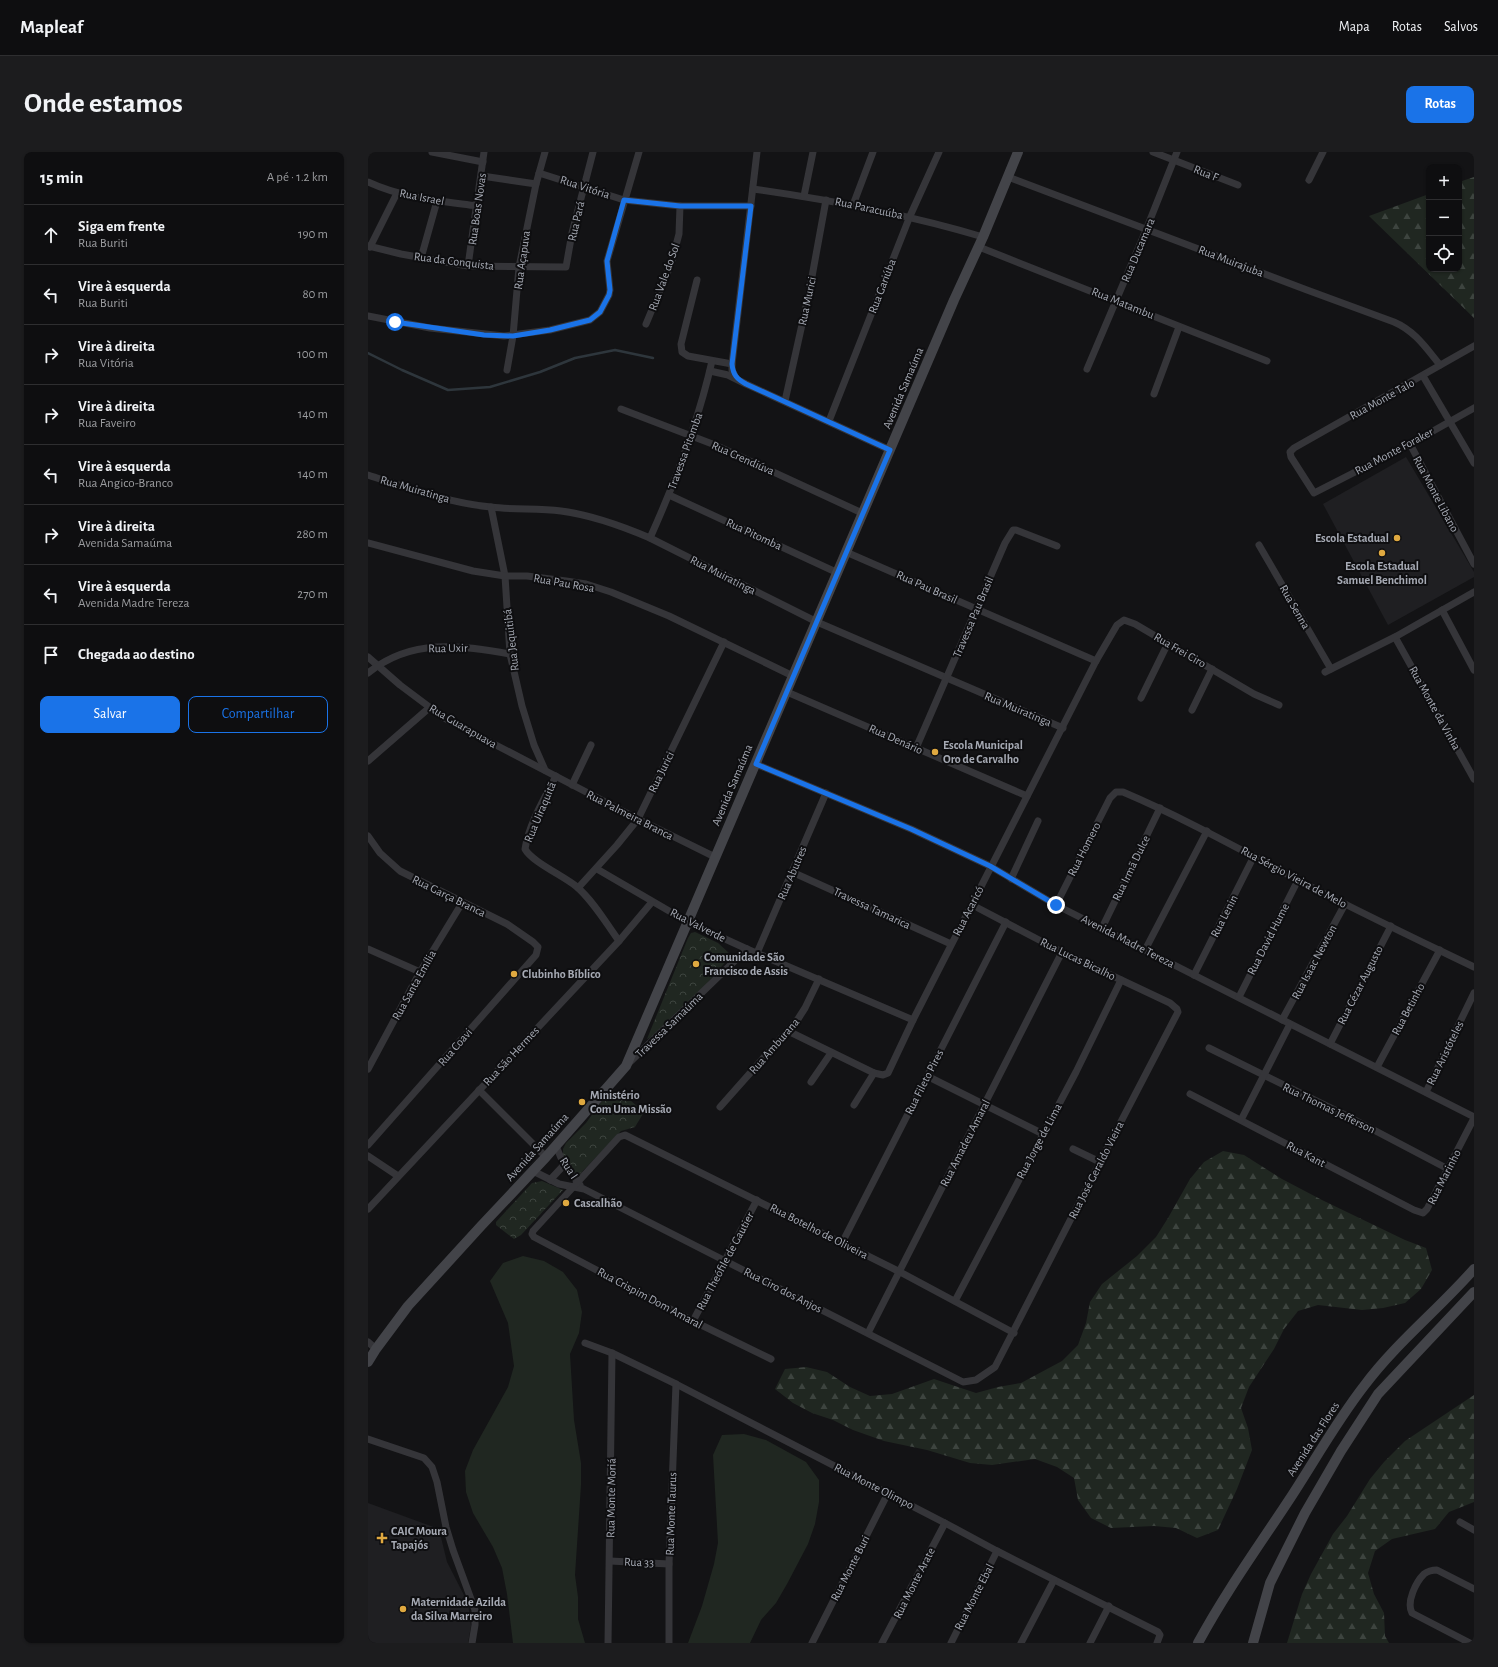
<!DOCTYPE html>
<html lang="pt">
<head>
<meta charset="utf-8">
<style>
  :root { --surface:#0e0e10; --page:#1c1c1e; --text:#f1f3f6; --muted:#9b9c9f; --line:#2e2e30; --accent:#1a73e8 }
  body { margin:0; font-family:"Alegreya Sans",sans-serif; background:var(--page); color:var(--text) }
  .controls { position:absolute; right:12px; top:12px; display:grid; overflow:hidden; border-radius:8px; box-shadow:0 1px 3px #0004 }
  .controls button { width:36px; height:36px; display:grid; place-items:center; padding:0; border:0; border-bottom:1px solid var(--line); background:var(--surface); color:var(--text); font:20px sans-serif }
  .stop { position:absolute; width:12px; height:12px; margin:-9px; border:3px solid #1a73e8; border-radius:50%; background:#fff }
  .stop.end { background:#1a73e8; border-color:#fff; box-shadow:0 1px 4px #0008 }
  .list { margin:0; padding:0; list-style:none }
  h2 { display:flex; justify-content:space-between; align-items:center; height:52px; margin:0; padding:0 16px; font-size:17px }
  h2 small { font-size:13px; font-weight:400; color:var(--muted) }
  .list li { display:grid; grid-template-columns:26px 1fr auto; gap:12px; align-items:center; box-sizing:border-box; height:60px; padding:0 16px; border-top:1px solid var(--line) }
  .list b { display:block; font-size:15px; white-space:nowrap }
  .list p { margin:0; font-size:13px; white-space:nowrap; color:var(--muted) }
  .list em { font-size:13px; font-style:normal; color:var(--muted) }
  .actions { display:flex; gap:8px; padding:12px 16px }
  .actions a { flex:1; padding:9px 0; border:1px solid var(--accent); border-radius:8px; text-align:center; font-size:14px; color:var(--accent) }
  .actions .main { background:var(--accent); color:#fff }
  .icon { flex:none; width:22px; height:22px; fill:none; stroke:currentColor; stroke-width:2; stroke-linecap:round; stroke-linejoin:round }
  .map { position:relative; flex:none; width:1106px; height:1491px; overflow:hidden; border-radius:8px }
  header { display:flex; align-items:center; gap:24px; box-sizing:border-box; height:56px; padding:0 20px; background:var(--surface); border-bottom:1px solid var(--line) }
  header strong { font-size:19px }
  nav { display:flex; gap:22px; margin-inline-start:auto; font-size:14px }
  .intro { display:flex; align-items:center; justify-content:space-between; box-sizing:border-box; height:96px; padding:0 24px }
  h1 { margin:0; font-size:28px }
  .button { padding:10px 18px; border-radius:8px; background:var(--accent); color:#fff; font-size:14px; font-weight:700 }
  main { display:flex; gap:24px; padding:0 24px }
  aside { flex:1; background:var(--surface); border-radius:8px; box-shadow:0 1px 3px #0004 }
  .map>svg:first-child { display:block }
  .built { fill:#1f1f22 }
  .grass { fill:#202721 }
  .forest { fill:url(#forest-firs) }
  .park { fill:url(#park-crowns) }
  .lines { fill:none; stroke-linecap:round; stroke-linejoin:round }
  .stream { stroke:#2e363c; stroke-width:2.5 }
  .street { stroke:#353539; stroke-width:7 }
  .secondary { stroke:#434449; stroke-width:10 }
  .route { stroke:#1a73e8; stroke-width:5 }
  .poi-dot { fill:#e0a940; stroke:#0e0e10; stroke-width:1.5 }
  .labels { text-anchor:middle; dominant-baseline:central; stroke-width:4; stroke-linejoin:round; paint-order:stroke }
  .street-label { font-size:12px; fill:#a6aab4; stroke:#0e0e10 }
  .poi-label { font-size:12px; font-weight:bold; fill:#a6aab4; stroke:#0e0e10; text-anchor:start }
</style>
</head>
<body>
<header>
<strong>Mapleaf</strong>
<nav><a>Mapa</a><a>Rotas</a><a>Salvos</a></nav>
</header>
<div class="intro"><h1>Onde estamos</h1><a class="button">Rotas</a></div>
<main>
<aside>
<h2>15 min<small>A pé · 1.2 km</small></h2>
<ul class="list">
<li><svg class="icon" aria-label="ahead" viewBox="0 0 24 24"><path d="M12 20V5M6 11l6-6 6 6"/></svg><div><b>Siga em frente</b><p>Rua Buriti</p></div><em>190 m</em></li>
<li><svg class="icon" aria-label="left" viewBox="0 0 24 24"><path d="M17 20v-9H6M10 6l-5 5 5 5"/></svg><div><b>Vire à esquerda</b><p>Rua Buriti</p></div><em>80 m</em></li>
<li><svg class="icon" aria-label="right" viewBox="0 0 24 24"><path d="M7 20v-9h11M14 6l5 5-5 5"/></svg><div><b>Vire à direita</b><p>Rua Vitória</p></div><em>100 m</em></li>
<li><svg class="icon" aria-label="right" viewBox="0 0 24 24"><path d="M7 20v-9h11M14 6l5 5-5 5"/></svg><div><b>Vire à direita</b><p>Rua Faveiro</p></div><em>140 m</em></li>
<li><svg class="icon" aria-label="left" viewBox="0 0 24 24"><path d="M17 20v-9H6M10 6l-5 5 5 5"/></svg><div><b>Vire à esquerda</b><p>Rua Angico-Branco</p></div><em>140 m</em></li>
<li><svg class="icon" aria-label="right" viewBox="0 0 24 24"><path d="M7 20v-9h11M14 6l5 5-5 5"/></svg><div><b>Vire à direita</b><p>Avenida Samaúma</p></div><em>280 m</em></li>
<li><svg class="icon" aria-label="left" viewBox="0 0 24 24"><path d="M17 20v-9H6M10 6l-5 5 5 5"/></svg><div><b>Vire à esquerda</b><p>Avenida Madre Tereza</p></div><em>270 m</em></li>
<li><svg class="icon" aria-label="arrive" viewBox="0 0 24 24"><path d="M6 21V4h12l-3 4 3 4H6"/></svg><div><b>Chegada ao destino</b></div></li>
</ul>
<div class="actions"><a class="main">Salvar</a><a>Compartilhar</a></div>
</aside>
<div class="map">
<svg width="1106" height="1491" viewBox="0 0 1106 1491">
  <defs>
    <pattern id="forest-firs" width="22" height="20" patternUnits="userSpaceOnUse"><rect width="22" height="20" fill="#202721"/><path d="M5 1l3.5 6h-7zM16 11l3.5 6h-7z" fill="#3d443f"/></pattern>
    <pattern id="park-crowns" width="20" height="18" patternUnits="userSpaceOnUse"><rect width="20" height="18" fill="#202721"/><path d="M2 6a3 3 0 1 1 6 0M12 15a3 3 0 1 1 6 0" fill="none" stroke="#3d443f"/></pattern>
  </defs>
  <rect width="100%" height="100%" fill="#131315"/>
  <!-- built -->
  <g class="built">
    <polygon points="1038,305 1106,420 1106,425 1020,473 955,352"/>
    <polygon points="0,1351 71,1377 79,1410 100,1451 103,1474 100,1491 0,1491"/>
  </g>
  <!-- grass -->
  <g class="grass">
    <polygon points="155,1104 176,1109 195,1120 209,1138 214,1160 211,1181 202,1202 206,1268 213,1311 213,1333 207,1423 210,1445 210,1467 217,1491 145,1491 139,1442 134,1416 125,1395 105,1361 98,1340 97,1319 105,1298 140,1235 146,1214 140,1171 122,1129 135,1111"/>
    <polygon points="376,1282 398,1288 438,1310 451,1328 451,1350 447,1372 440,1392 419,1432 408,1451 393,1468 382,1491 320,1491 334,1454 346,1412 350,1391 345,1303 354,1283"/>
  </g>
  <!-- forest -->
  <g class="forest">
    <polygon points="1106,25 1106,166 1001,64 1061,42 1061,117 1091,117 1091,30"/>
    <polygon points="855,999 876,1003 914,1027 954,1048 1037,1088 1058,1096 1064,1118 1053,1137 1037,1151 1015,1156 994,1158 950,1153 930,1159 916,1177 906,1197 881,1235 873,1256 880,1276 884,1298 869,1337 850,1378 829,1386 808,1376 786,1374 743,1376 723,1366 710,1348 706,1326 689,1315 667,1307 624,1313 602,1311 559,1298 516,1289 485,1278 465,1268 444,1261 425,1251 407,1237 417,1217 438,1215 459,1220 482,1235 502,1244 524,1242 566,1227 608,1241 630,1235 653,1231 694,1209 710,1193 718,1171 722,1150 734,1132 769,1104 788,1085 800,1066 822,1027 836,1010"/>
    <polygon points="1106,1243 1106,1350 1081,1360 1067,1377 1024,1387 1007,1399 1000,1421 1006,1442 1016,1461 1017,1484 1021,1491 919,1491 934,1442 943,1422 965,1382 979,1364 1002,1327 1016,1310 1037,1289"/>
  </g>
  <!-- park -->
  <g class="park">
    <path d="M327,780L350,791L361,801V806C345,824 298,881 279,887L320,786L323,781Z"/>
    <polygon points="243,943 256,943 276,960 267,975 253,979 210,1024 200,1014 195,1006 195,997 198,991 218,971 236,946"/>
    <polygon points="174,1029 195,1038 153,1083 146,1087 128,1073 128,1070 164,1031"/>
  </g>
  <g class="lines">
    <!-- stream -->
    <polyline class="stream" points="0,201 34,218 80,238 122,235 172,220 207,206 247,198 285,206"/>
    <!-- street -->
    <g class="street">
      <polyline points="64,0 115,10"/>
      <polyline points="785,0 870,33"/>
      <polyline points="171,21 256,48 312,54 383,54"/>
      <polyline points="114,24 168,32"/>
      <path d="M640,25L939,138L1026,170C1047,179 1058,196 1072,213"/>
      <polyline points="941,28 955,0"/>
      <path d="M0,30C34,46 72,49 109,54"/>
      <path d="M385,37C464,48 538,62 615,85"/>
      <polyline points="436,44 445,0"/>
      <polyline points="485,53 505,0"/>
      <polyline points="0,94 33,102 100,114 198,115 204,81 225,0"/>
      <polyline points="2,95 29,41"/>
      <polyline points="611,95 899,209"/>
      <polyline points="53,106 69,49"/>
      <polyline points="100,114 116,0"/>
      <polyline points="329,128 313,192 314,200 320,204 364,212"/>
      <polyline points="0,164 62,176 136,184 182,178 222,168 232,160 241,143 242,138 239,109 271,0"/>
      <polyline points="278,172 303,112 311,82 312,54"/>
      <polyline points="1106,194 926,296 922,300 923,305 946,341 1042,292 1106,256"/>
      <polyline points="719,217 778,78 809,0"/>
      <polyline points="139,218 145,184 151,115 168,32 177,0"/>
      <polyline points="342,219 360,223 378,232 522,298"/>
      <polyline points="1055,224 1106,311"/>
      <polyline points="368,226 364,218 364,212 389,0"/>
      <polyline points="786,242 811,175"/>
      <polyline points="417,249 441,141 458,48"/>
      <polyline points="253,257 347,293 494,361"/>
      <polyline points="461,269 542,64 571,0"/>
      <polyline points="1042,292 1106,412"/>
      <path d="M0,323C40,336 81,351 123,355C146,358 170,356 193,359C224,363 254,374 282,386L449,470L695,576"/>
      <polyline points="301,343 470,421"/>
      <polyline points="123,355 137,424 142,502 154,554 166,593 177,618"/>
      <path d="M282,386C308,328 330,271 344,209"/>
      <polyline points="0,391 105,419 137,424 159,424 198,429 218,432 243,440 301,464 425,524"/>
      <polyline points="891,393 963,517"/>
      <polyline points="478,400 728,509"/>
      <polyline points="1074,458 1106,518"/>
      <polyline points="1027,485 1106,627"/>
      <polyline points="0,505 32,533 76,566 270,667 347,705"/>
      <polyline points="957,520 1027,485 1106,440"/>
      <path d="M0,521C43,486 92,493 142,502"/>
      <polyline points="419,540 659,644"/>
      <polyline points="773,546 800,491"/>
      <polyline points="824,558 844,517"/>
      <polyline points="548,596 637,391 645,378 648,378 689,394"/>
      <polyline points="0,609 61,556"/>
      <polyline points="388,612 543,677 622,714 688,753 1106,965"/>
      <path d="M188,624C176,647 161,672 157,697C164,710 196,724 209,735C226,750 238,771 251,789"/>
      <polyline points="204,633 223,593"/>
      <polyline points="0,684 12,701 32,719 139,772 165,790 170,795 168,803 0,993"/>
      <polyline points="229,717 320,770 379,797 545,868"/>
      <polyline points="424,720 583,792"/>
      <polyline points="643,727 670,669"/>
      <polyline points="210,736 249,693 270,667 356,490"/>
      <path d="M688,753L742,646L748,640H755C816,666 873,698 932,729C989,759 1048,787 1106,815"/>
      <polyline points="734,776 792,656"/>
      <polyline points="0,797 52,820"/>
      <polyline points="777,798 839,679"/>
      <polyline points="389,801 458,641"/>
      <polyline points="826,823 886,704"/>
      <polyline points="871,845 930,728"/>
      <polyline points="914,868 977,752"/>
      <polyline points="420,879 506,921 515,923 520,921 545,868 728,509 749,473 756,468 767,472 886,542 911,553"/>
      <polyline points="962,892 1023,774"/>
      <polyline points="841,896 983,966 1080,1017"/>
      <polyline points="261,911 379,797"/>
      <polyline points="1009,915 1072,798"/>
      <polyline points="0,917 52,820 94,751"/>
      <polyline points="559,924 675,982"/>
      <polyline points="443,930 463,901"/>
      <polyline points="111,938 178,1005"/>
      <polyline points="1058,940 1106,841"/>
      <polyline points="822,942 1046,1058 1055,1061 1059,1057 1106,966"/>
      <polyline points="486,953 506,921"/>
      <polyline points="352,955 430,867 437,856 451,827"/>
      <polyline points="873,968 922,872"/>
      <polyline points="188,994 196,1013 212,1033"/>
      <polyline points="705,997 732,1010"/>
      <polyline points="0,1004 30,1024"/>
      <polyline points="165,1019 191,1032 216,1037 595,1230 608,1228 627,1215 732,1010 810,860 809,857 802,851 694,800 610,756"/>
      <polyline points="182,1028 196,1013"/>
      <polyline points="0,1057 251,789 284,750"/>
      <polyline points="474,1091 638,770"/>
      <polyline points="587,1149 708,920 753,828"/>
      <polyline points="325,1169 389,1048"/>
      <polyline points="500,1181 694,800"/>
      <polyline points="0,1190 8,1197"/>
      <polyline points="217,1191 244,1201 308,1232 577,1371 629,1399 790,1480 792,1483 789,1491"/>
      <polyline points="403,1207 325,1169 166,1085 164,1082 165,1079 251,985 257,983 532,1120 646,1181"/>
      <polyline points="0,1287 56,1306 64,1315 69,1330 78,1375 85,1398 107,1458 107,1473 104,1491"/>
      <polyline points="1092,1370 1106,1378"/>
      <polyline points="242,1409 301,1412"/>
      <polyline points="240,1491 244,1201"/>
      <polyline points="301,1491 301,1412 308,1232"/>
      <polyline points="444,1491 520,1341"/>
      <polyline points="514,1491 577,1371"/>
      <polyline points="583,1491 629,1399"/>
      <polyline points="653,1491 686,1428"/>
      <polyline points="722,1491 741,1454"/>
      <path d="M1102,1491L1044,1461C1038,1450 1048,1430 1056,1422C1060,1419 1064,1418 1069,1418L1106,1437"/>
    </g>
    <!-- secondary -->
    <g class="secondary">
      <polyline points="0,1210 8,1197 40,1154 113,1074 178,1005 258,914 586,148 615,85 650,0"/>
      <path d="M830,1491C857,1441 890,1395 921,1348C946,1310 968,1270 996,1234C1028,1191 1071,1157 1106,1117"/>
      <polyline points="885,1491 902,1431 937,1361 973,1299 1010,1242 1106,1140"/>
    </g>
  </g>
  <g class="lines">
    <!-- route -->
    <path class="route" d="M27,170L116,183L145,184L182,178L222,168L232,160L241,143L242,138L239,109L256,48L312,54H383L364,212C365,223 369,227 378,232L522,298L388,612L543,677L622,714L688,753"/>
  </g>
  <!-- markers -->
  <g class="poi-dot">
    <circle cx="1029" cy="386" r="4"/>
    <circle cx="1014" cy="401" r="4"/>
    <circle cx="567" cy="600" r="4"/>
    <circle cx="328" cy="812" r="4"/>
    <circle cx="146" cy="822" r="4"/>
    <circle cx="214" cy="950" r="4"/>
    <circle cx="198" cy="1051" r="4"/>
    <path d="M12 1380h4v4h4v4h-4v4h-4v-4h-4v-4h4z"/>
    <circle cx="35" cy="1457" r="4"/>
  </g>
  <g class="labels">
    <!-- street labels -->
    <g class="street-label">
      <text transform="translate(838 21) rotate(22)">Rua F</text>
      <text transform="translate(217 35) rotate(18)">Rua Vitória</text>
      <text transform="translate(54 45) rotate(11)">Rua Israel</text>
      <text transform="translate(501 56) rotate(12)">Rua Paracuúba</text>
      <text transform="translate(109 57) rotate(-82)">Rua Boas Novas</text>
      <text transform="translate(208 69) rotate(-77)">Rua Pará</text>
      <text transform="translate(770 98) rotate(-67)">Rua Ducamara</text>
      <text transform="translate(154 108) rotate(-82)">Rua Açapuva</text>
      <text transform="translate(86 109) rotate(7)">Rua da Conquista</text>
      <text transform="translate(863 109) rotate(21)">Rua Muirajuba</text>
      <text transform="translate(296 125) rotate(-70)">Rua Vale do Sol</text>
      <text transform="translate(514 134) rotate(-69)">Rua Gariúba</text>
      <text transform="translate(439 149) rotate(-78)">Rua Murici</text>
      <text transform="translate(755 151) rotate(22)">Rua Matambu</text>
      <text transform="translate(535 236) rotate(-67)">Avenida Samaúma</text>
      <text transform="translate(1014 247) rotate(-29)">Rua Monte Talo</text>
      <text transform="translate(317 299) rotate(-70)">Travessa Pitomba</text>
      <text transform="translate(1026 299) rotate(-28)">Rua Monte Foraker</text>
      <text transform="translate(375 306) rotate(24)">Rua Crendiúva</text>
      <text transform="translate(47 337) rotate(16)">Rua Muiratinga</text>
      <text transform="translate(1068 342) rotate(62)">Rua Monte Libano</text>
      <text transform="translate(386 382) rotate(25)">Rua Pitomba</text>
      <text transform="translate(355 423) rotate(27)">Rua Muiratinga</text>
      <text transform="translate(196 431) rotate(10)">Rua Pau Rosa</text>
      <text transform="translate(559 435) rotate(24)">Rua Pau Brasil</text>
      <text transform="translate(927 455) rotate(60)">Rua Senna</text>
      <text transform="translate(605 465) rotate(-67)">Travessa Pau Brasil</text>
      <text transform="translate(143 488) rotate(-97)">Rua Jequitibá</text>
      <text transform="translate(80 496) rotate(-1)">Rua Uxir</text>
      <text transform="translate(812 498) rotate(30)">Rua Frei Ciro</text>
      <text transform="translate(1067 556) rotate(61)">Rua Monte da Vinha</text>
      <text transform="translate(650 557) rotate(23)">Rua Muiratinga</text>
      <text transform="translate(95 574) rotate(30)">Rua Guarapuava</text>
      <text transform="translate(528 587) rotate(24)">Rua Denário</text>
      <text transform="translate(293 620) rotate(-64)">Rua Jurici</text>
      <text transform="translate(364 633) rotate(-67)">Avenida Samaúma</text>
      <text transform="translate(172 660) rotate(-67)">Rua Uiraquitã</text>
      <text transform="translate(262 663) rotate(27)">Rua Palmeira Branca</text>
      <text transform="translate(716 697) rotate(-63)">Rua Homero</text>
      <text transform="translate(763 716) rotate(-64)">Rua Irmã Dulce</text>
      <text transform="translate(424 721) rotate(-67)">Rua Abutres</text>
      <text transform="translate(926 725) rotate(28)">Rua Sérgio Vieira de Melo</text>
      <text transform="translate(81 744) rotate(26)">Rua Garça Branca</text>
      <text transform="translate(504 756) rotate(25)">Travessa Tamarica</text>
      <text transform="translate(600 759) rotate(-63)">Rua Acaricó</text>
      <text transform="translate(856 764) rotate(-63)">Rua Lenin</text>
      <text transform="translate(330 773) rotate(27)">Rua Valverde</text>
      <text transform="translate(900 787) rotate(-63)">Rua David Hume</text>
      <text transform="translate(760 789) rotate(27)">Avenida Madre Tereza</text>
      <text transform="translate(710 807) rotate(26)">Rua Lucas Bicalho</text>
      <text transform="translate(946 810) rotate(-62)">Rua Isaac Newton</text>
      <text transform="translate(46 833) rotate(-61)">Rua Santa Emília</text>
      <text transform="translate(992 833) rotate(-63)">Rua Cézar Augusto</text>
      <text transform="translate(1040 857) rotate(-62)">Rua Betinho</text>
      <text transform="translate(301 873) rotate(-44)">Travessa Samaúma</text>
      <text transform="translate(406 894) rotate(-49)">Rua Amburana</text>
      <text transform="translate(87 895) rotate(-49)">Rua Coavi</text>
      <text transform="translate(1077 901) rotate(-64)">Rua Aristóteles</text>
      <text transform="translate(143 904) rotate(-47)">Rua São Hermes</text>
      <text transform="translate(556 930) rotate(-63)">Rua Fileto Pires</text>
      <text transform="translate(961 956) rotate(26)">Rua Thomas Jefferson</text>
      <text transform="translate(671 989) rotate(-62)">Rua Jorge de Lima</text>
      <text transform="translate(597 991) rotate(-63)">Rua Amadeu Amaral</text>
      <text transform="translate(169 995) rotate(-48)">Avenida Samaúma</text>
      <text transform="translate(938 1002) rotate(28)">Rua Kant</text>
      <text transform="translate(201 1016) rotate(57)">Rua I</text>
      <text transform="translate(728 1018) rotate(-63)">Rua José Geraldo Vieira</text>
      <text transform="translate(1076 1025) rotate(-63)">Rua Marinho</text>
      <text transform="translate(451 1079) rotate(27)">Rua Botelho de Oliveira</text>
      <text transform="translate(357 1109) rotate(-62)">Rua Theófile de Gautier</text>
      <text transform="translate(415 1138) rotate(27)">Rua Ciro dos Anjos</text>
      <text transform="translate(282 1146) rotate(28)">Rua Crispim Dom Amaral</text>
      <text transform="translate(945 1287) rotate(-57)">Avenida das Flores</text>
      <text transform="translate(506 1334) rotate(27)">Rua Monte Olimpo</text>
      <text transform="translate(243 1346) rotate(-89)">Rua Monte Moriá</text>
      <text transform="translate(303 1362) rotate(-88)">Rua Monte Taurus</text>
      <text transform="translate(271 1410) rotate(2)">Rua 33</text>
      <text transform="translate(482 1416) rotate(-63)">Rua Monte Buri</text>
      <text transform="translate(546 1431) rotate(-63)">Rua Monte Arate</text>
      <text transform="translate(606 1445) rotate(-63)">Rua Monte Ebal</text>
    </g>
    <!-- poi labels -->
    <g class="poi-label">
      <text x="1021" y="386" text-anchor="end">Escola Estadual</text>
      <text x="1014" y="414" text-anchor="middle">Escola Estadual<tspan x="1014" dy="14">Samuel Benchimol</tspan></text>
      <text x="575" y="593">Escola Municipal<tspan x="575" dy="14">Oro de Carvalho</tspan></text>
      <text x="336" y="805">Comunidade São<tspan x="336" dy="14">Francisco de Assis</tspan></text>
      <text x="154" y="822">Clubinho Bíblico</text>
      <text x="222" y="943">Ministério<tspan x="222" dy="14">Com Uma Missão</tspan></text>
      <text x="206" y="1051">Cascalhão</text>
      <text x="23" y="1379">CAIC Moura<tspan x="23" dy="14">Tapajós</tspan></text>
      <text x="43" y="1450">Maternidade Azilda<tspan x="43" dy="14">da Silva Marreiro</tspan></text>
    </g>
  </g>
</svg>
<div class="controls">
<button>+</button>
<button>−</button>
<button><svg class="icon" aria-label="locate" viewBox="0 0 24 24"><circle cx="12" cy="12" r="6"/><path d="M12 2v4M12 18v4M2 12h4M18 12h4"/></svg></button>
</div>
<div class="stop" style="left:27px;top:170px"></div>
<div class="stop end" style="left:688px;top:753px"></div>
</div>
</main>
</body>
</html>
